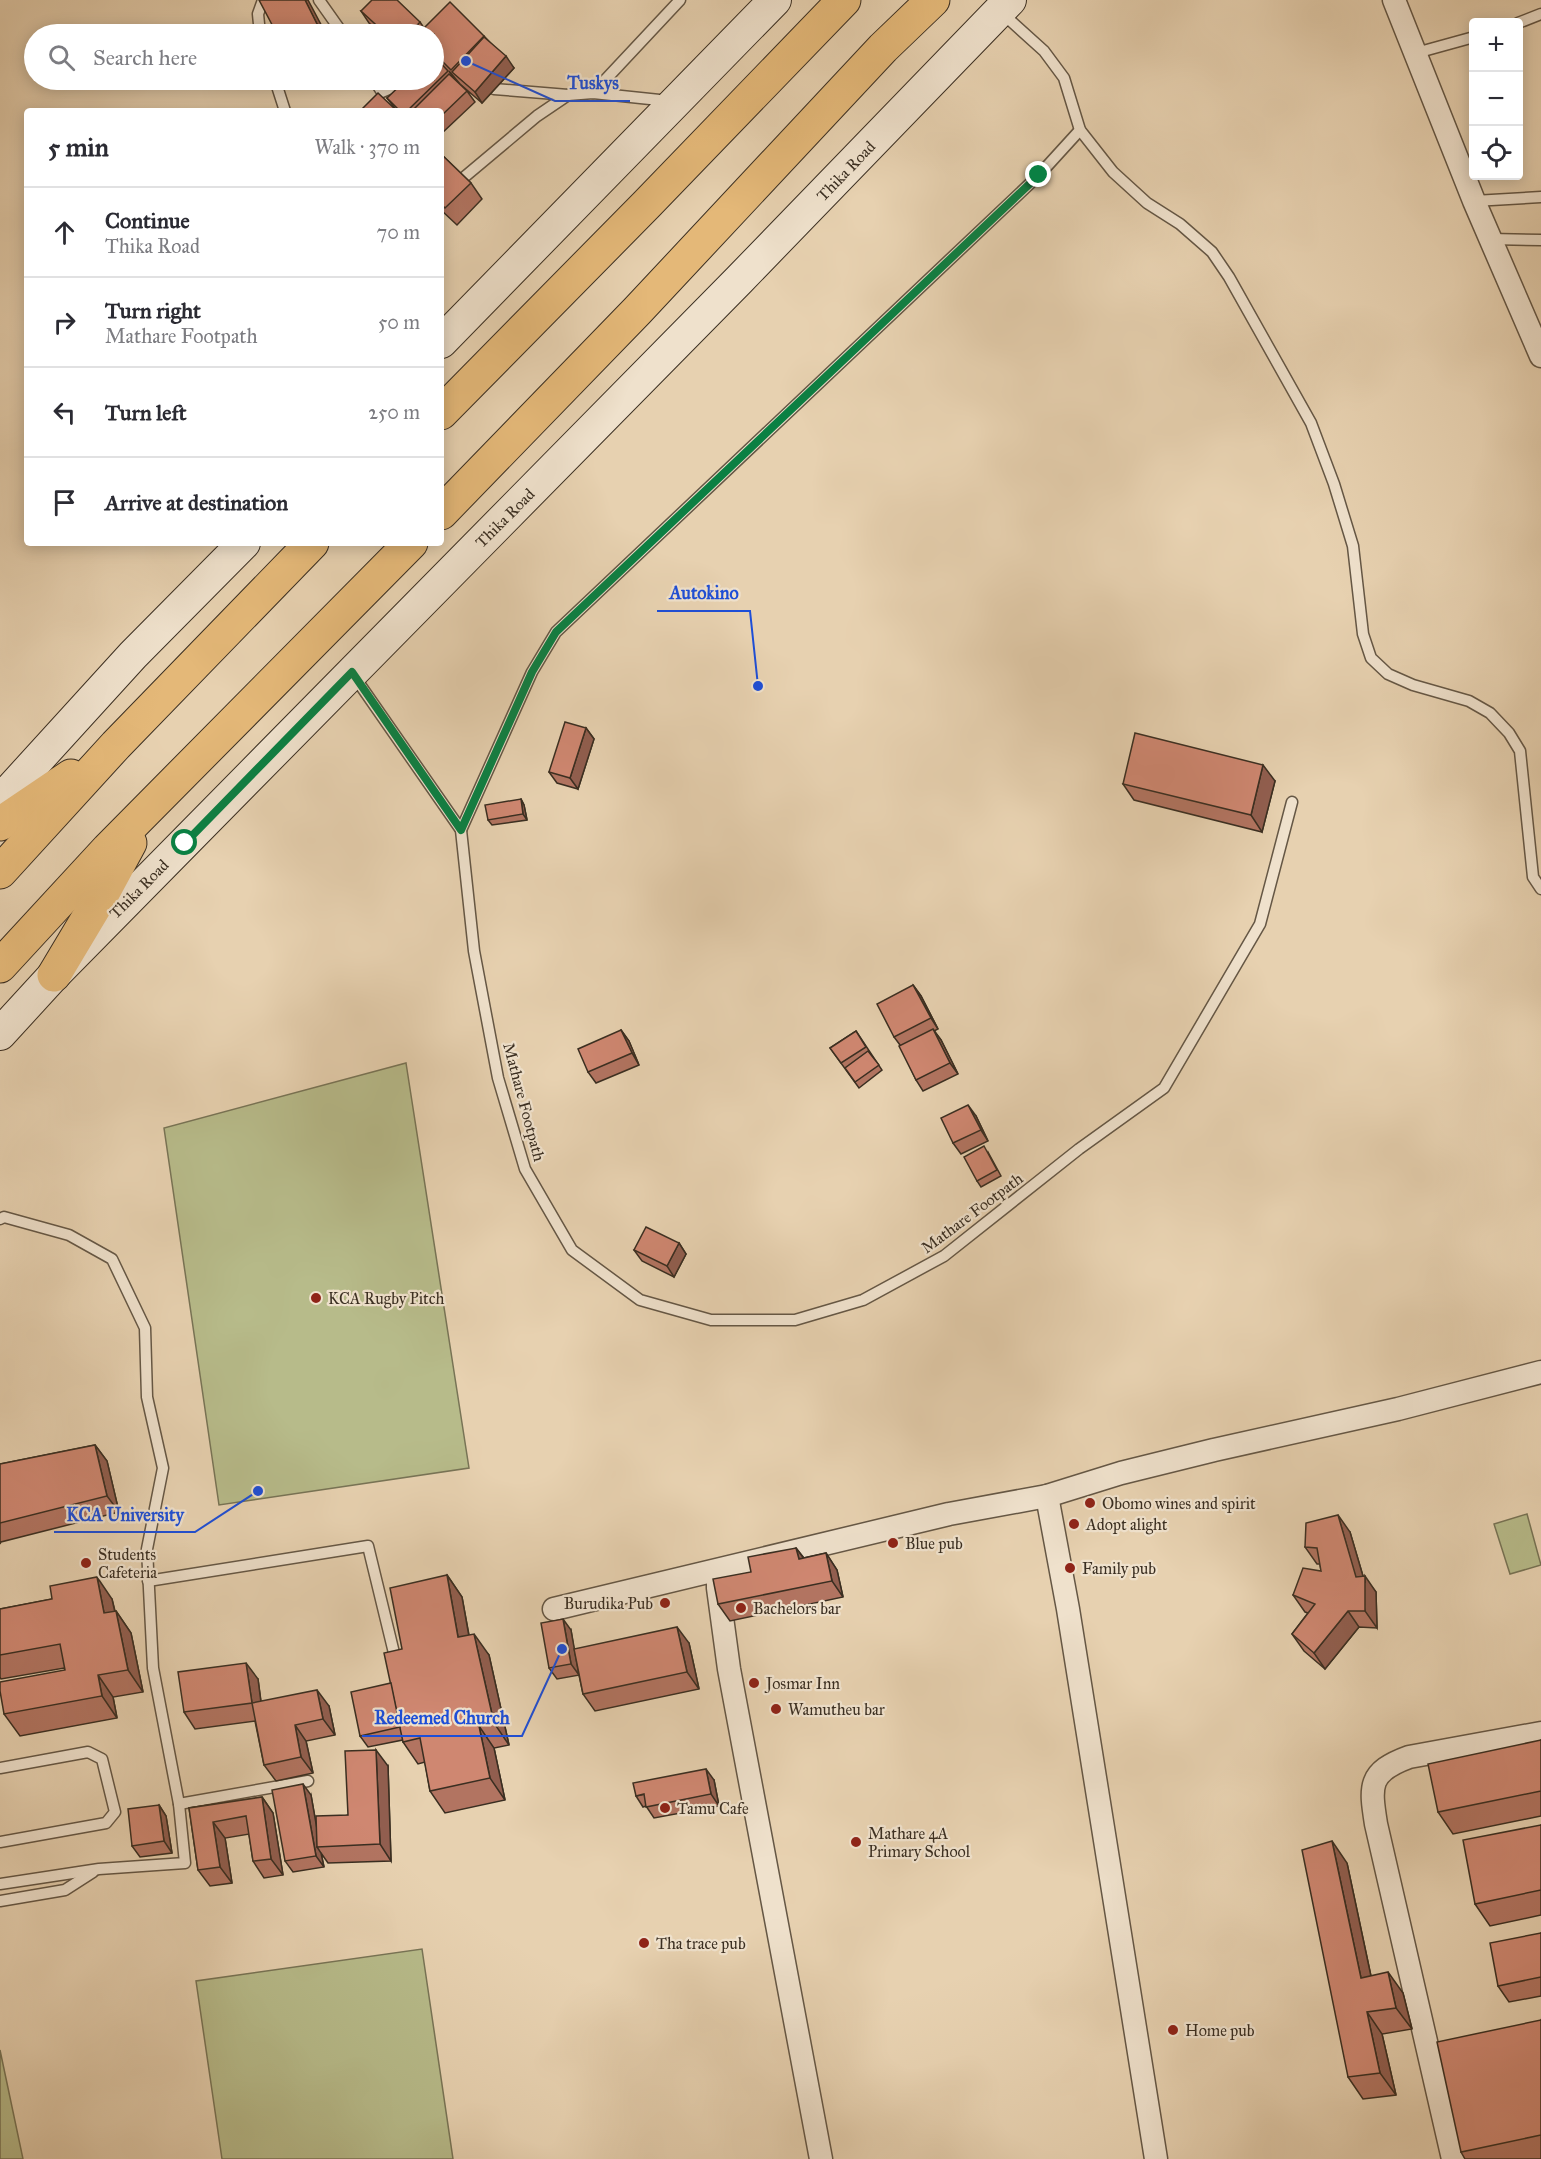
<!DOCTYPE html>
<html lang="en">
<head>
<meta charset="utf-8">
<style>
  :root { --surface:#fff; --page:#f7f7f7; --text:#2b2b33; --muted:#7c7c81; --line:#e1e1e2 }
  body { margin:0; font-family:"IM FELL Great Primer",serif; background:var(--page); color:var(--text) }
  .controls { position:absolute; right:18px; top:18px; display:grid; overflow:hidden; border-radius:6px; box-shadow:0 3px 15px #0003 }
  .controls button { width:54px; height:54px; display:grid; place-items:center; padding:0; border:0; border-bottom:2px solid var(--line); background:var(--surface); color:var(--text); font:30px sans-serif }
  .stop { position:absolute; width:18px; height:18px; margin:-14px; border:4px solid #0b8043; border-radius:50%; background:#fff }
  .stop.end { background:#0b8043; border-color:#fff; box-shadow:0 2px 6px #0008 }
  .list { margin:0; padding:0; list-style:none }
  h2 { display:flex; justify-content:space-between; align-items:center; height:78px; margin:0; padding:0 24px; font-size:26px }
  h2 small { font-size:20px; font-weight:400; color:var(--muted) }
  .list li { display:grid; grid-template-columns:39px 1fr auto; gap:18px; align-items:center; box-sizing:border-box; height:90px; padding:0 24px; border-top:2px solid var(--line) }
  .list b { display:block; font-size:22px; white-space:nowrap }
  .list p { margin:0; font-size:20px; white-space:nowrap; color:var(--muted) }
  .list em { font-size:20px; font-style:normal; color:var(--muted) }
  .icon { flex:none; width:33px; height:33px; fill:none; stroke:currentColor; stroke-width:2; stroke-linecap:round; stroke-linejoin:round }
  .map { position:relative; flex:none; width:1541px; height:2159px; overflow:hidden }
  .search { position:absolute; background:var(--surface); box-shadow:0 3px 15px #0003; left:24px; top:24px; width:420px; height:66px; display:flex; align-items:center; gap:15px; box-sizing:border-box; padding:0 21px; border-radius:33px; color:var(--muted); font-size:22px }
  .panel { position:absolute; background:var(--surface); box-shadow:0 3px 15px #0003; left:24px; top:108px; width:420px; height:438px; border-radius:6px }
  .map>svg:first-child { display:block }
  .green { fill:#b7bb8a; stroke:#787456; stroke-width:1.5 }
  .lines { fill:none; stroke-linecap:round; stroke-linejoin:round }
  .service-casing { stroke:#655745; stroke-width:13 }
  .minor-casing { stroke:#655745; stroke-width:25 }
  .secondary-casing { stroke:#3a2e21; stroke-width:34 }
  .trunk-casing { stroke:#3a2e21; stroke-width:35 }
  .service { stroke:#efe1cc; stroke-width:10 }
  .minor { stroke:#efe1cc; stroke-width:22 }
  .secondary { stroke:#efe1cc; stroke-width:32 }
  .trunk { stroke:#e4b878; stroke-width:33 }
  .wall { fill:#b27461; stroke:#3a2e21; stroke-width:1.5 }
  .shaded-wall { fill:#915e4f; stroke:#3a2e21; stroke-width:1.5 }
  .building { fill:#cf8771; stroke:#3a2e21; stroke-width:1.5 }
  .route { stroke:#0b8043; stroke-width:8 }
  .poi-dot { fill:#8f2418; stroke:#efe1cc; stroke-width:2 }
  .labels { text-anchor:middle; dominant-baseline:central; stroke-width:4.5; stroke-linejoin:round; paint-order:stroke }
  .street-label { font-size:16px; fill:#3a2e21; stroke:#efe1cc }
  .poi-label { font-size:16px; fill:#3a2e21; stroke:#efe1cc; text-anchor:start }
  .leader { fill:none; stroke:#1d4ed8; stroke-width:2 }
  .callout-dot { fill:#1d4ed8; stroke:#efe1cc; stroke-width:2 }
  .callout-label { font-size:18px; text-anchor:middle; font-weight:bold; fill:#1d4ed8; stroke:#efe1cc; stroke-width:4.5; stroke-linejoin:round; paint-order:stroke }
</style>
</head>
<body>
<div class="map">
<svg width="1541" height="2159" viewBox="0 0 1541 2159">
  <rect width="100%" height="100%" fill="#e7d1b0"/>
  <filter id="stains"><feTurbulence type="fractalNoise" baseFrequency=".00333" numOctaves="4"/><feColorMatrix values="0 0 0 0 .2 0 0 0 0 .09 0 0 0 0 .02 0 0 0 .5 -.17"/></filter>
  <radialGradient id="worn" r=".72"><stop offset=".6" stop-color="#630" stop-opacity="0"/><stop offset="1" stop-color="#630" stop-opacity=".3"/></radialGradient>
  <!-- green -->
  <g class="green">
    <polygon points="406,1063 469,1468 219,1505 164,1128"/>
    <polygon points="1527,1514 1541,1565 1510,1574 1494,1524"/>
    <polygon points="422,1949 453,2159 222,2159 196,1981"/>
    <polygon points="0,2050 23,2159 0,2159"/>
  </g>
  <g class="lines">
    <!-- service casing -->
    <g class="service-casing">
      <g id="service">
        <polyline points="319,0 343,34"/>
        <polyline points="1002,13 1044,51 1064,78 1080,130 1113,172 1147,203 1180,224 1212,252 1229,277 1311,423 1334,484 1353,546 1363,634 1371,658 1388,674 1413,685 1469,701 1490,713 1509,733 1520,751 1533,877 1541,889"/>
        <polyline points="1518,23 1541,14"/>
        <polyline points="260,34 258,14 263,0"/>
        <polyline points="1416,53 1474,37"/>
        <polyline points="275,80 285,111"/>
        <polyline points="374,80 382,92 401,84 414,83"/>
        <polyline points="494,89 568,95"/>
        <polyline points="593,93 680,0"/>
        <polyline points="462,179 537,116 568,95 593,93 669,101"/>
        <polyline points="1474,201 1541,197"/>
        <polyline points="1490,239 1541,240"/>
        <polyline points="354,676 461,830 474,951 498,1078 525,1169 572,1250 640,1300 711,1320 795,1320 863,1300 944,1256 1079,1149 1164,1088 1260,924 1292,802"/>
        <polyline points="461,830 532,672 556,632 1039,175 1080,130"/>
        <polyline points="0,1219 4,1217 69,1235 112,1259 145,1328 147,1397 163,1468 147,1549 153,1668 179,1804 185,1863 99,1869 0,1884"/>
        <polyline points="148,1581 368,1546 394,1653"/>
        <polyline points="0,1768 88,1752 102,1759 115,1812 106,1823 0,1842"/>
        <polyline points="179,1804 308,1781"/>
        <polyline points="0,1901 65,1890 93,1872"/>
      </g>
    </g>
    <!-- minor casing -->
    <g class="minor-casing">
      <g id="minor">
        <polyline points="1394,0 1474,201 1541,356"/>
        <polyline points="1047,1496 1068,1609 1156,2159"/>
        <polyline points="718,1576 718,1588 729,1669 821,2159"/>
        <polyline points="554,1609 949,1514 1047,1496 1121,1473 1214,1450 1398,1409 1541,1372"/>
        <path d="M1453,2159L1376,1824C1370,1786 1368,1772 1409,1757L1541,1733"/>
      </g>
    </g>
    <!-- secondary casing -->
    <g class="secondary-casing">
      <g id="secondary">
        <polyline points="441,342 775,0"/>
        <polyline points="0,801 133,655 244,543"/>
        <polyline points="0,1034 54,975 739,280 1010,0"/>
      </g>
    </g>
    <!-- trunk casing -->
    <g class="trunk-casing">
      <g id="trunk">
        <polyline points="441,413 647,204 844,0"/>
        <polyline points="441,513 637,311 883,48 933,0"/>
        <polyline points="0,824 71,776"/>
        <polyline points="0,872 116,745 312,543"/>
        <polyline points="0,966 108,849 411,543"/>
        <polyline points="54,975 103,893 130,843"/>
      </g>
    </g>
    <!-- service -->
    <use href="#service" class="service"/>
    <!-- minor -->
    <use href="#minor" class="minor"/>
    <!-- secondary -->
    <use href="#secondary" class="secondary"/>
    <!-- trunk -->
    <use href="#trunk" class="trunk"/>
  </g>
  <!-- wall -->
  <g class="wall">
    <polygon points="361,11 420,22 424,28 484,36 514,68 482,103 460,84 449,71 454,79 467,91 475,102 441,134 441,111 397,111 387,98 434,80 434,34 382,34 369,23"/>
    <polygon points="301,80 316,80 305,85"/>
    <polygon points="441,154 471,183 482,199 457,225 441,210"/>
    <polygon points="586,728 594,739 578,789 557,783 549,772"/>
    <polygon points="1275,781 1262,832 1134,800 1123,784"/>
    <polygon points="521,799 524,805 527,820 492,825 488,820"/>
    <polygon points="913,985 921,996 938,1029 934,1031 941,1040 958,1074 923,1091 916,1080 900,1045 894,1037"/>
    <polygon points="621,1030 629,1041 639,1065 596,1083 588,1072"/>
    <polygon points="856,1031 882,1070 859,1088 830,1048"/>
    <polygon points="976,1116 988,1141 961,1154 953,1143"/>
    <polygon points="988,1152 1001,1176 981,1187 977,1181"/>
    <polygon points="679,1243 686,1254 674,1277 642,1261 634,1250"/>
    <polygon points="95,1445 107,1461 119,1512 1,1542 0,1544 0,1464"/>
    <polygon points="1350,1532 1363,1576 1376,1592 1377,1628 1359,1627 1325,1669 1304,1651 1292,1634 1308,1613 1305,1612 1293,1595 1321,1571 1320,1564 1317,1564 1305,1547"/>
    <polygon points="796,1548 804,1558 826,1553 837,1570 843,1597 730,1621 718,1604 751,1572"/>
    <polygon points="447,1575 462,1597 469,1635 489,1655 509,1745 494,1748 505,1800 445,1813 430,1791 425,1762 418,1764 403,1742 403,1740 368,1747 360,1736 391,1683 402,1649"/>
    <polygon points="52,1599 112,1599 115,1611 116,1611 131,1633 143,1692 113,1697 117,1718 20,1736 4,1714 65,1670 64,1668 1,1679 0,1677 0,1609"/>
    <polygon points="571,1630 574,1649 689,1643 699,1689 595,1711 583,1694 579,1675 557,1679 549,1668"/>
    <polygon points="258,1679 261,1701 329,1706 335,1735 306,1741 313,1773 276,1781 264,1765 255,1721 195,1729 184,1712"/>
    <polygon points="1541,1740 1541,1816 1453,1834 1438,1812"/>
    <polygon points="388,1766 391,1861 328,1863 321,1853 324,1867 293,1872 285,1861 311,1795 316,1824 348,1815"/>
    <polygon points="714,1780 719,1806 654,1818 646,1806 643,1807 636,1796"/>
    <polygon points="262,1797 273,1813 283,1875 264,1878 253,1861 249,1834 225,1838 232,1883 210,1886 198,1870 189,1808"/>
    <polygon points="159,1805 166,1816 172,1853 140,1857 132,1846"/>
    <polygon points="1541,1825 1541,1915 1490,1926 1475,1904"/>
    <polygon points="1347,1863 1371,1976 1403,1993 1412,2029 1382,2034 1396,2095 1363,2099 1348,2077"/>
    <polygon points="1541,1933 1541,1996 1509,2002 1498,1986"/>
    <polygon points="1541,2020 1541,2159 1465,2159 1461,2152"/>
  </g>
  <!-- shaded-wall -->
  <g class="shaded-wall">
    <polygon points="305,0 308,0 326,34 322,34"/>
    <polygon points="506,56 514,68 482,103 475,92"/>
    <polygon points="586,728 594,739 578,789 570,778"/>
    <polygon points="1263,765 1275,781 1262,832 1251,815"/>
    <polygon points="521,799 524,805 527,820 523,814"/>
    <polygon points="913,985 921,996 938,1029 931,1018"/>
    <polygon points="933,1029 941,1040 958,1074 950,1063"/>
    <polygon points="621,1030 629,1041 639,1065 632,1053"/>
    <polygon points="968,1105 976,1116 988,1141 981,1130"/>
    <polygon points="679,1243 686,1254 674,1277 667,1266"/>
    <polygon points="95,1445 107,1461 119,1512 107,1496"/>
    <polygon points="1338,1515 1350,1532 1365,1583 1365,1576 1376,1592 1377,1628 1365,1611"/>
    <polygon points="796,1548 808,1564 799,1559"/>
    <polygon points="826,1553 837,1570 843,1597 832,1581"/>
    <polygon points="447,1575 462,1597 473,1659 458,1637"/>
    <polygon points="97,1577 112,1599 120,1635 104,1613"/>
    <polygon points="116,1611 131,1633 143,1692 128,1670"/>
    <polygon points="1348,1611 1359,1627 1325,1669 1314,1653"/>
    <polygon points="563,1619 571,1630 579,1675 571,1664"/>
    <polygon points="677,1627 689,1643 699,1689 687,1672"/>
    <polygon points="474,1634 489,1655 509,1745 494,1723"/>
    <polygon points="246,1663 258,1679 263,1719 252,1703"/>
    <polygon points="98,1675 113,1697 117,1718 102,1696"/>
    <polygon points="317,1690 329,1706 335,1735 323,1719"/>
    <polygon points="295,1725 306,1741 313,1773 301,1757"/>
    <polygon points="479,1726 494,1748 505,1800 490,1778"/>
    <polygon points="376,1750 388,1766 391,1861 380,1844"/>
    <polygon points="706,1769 714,1780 719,1806 711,1794"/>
    <polygon points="303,1784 311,1795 320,1846 317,1847 321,1853 324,1867 316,1856"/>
    <polygon points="262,1797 273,1813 283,1875 271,1859"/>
    <polygon points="159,1805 166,1816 172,1853 164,1841"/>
    <polygon points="213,1822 225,1838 232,1883 220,1867"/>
    <polygon points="1332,1841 1347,1863 1376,2000 1361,1978"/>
    <polygon points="1388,1972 1403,1993 1412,2029 1396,2008"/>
    <polygon points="1367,2012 1382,2034 1396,2095 1380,2073"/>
  </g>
  <!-- building -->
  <g class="building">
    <polygon points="259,0 305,0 322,34 277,34"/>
    <polygon points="372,0 397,0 420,22 409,34 386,34 361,11"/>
    <polygon points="450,2 484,36 451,70 434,53 434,34 418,34"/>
    <polygon points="484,37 506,56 475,92 452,72"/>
    <polygon points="434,56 448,71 407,111 400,111 387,98 406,80 434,80"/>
    <polygon points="449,74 467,91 441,116 441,111 412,111"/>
    <polygon points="378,93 397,111 360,111"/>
    <polygon points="441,154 471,183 445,208 441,204"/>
    <polygon points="565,722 586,728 570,778 549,772"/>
    <polygon points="1135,733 1263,765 1251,815 1123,784"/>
    <polygon points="521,799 523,814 488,820 485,805"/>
    <polygon points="913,985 931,1018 894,1037 877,1004"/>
    <polygon points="933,1029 950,1063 916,1080 899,1046"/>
    <polygon points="621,1030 632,1053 588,1072 578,1049"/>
    <polygon points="856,1031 866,1047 841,1063 830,1048"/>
    <polygon points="868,1051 879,1065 855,1082 845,1068"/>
    <polygon points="968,1105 981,1130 953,1143 941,1118"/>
    <polygon points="984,1146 997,1170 977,1181 964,1157"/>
    <polygon points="646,1227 679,1243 667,1266 634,1250"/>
    <polygon points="95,1445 107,1496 0,1523 0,1464"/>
    <polygon points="1338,1515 1356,1577 1365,1576 1365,1611 1348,1611 1314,1653 1292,1634 1315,1604 1293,1595 1303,1568 1321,1571 1317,1548 1305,1547 1306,1523"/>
    <polygon points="796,1548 799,1559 826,1553 832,1581 718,1604 713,1579 751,1572 748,1557"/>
    <polygon points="447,1575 458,1637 474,1634 494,1723 479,1726 490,1778 430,1791 420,1738 403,1742 384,1653 402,1649 390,1588"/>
    <polygon points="97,1577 104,1613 116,1611 128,1670 98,1675 102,1696 4,1714 0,1691 0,1682 65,1670 60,1644 0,1655 0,1609 52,1599 50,1586"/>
    <polygon points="563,1619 571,1664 549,1668 541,1623"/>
    <polygon points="677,1627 687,1672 583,1694 574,1649"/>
    <polygon points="246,1663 252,1703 184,1712 178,1672"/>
    <polygon points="391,1683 400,1727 360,1736 351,1692"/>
    <polygon points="317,1690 323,1719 295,1725 301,1757 264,1765 252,1703"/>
    <polygon points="1541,1740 1541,1791 1438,1812 1428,1764"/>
    <polygon points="376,1750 380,1844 317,1847 316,1816 348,1815 345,1751"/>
    <polygon points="706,1769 711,1794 646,1807 644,1794 636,1796 633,1783"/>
    <polygon points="303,1784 316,1856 285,1861 272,1790"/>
    <polygon points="262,1797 271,1859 253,1861 246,1816 213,1822 220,1867 198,1870 189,1808"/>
    <polygon points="159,1805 164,1841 132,1846 128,1809"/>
    <polygon points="1541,1825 1541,1890 1475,1904 1463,1840"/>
    <polygon points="1332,1841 1361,1978 1388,1972 1396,2008 1367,2012 1380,2073 1348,2077 1302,1850"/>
    <polygon points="1541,1933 1541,1977 1498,1986 1490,1943"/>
    <polygon points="1541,2020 1541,2135 1461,2152 1437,2042"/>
  </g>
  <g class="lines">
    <!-- route -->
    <polyline class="route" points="185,843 352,672 461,830 532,672 556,632 1039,175"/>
  </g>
  <!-- markers -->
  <g class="poi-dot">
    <circle cx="316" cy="1298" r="6"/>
    <circle cx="1090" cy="1503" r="6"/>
    <circle cx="1074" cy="1524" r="6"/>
    <circle cx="893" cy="1543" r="6"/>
    <circle cx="86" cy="1563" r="6"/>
    <circle cx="1070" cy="1568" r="6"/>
    <circle cx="665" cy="1603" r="6"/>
    <circle cx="741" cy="1608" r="6"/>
    <circle cx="754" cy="1683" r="6"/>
    <circle cx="776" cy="1709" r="6"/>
    <circle cx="665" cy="1808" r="6"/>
    <circle cx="856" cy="1842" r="6"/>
    <circle cx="644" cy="1943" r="6"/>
    <circle cx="1173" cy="2030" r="6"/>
  </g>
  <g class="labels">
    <!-- street labels -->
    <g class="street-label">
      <text transform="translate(846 171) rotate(-46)">Thika Road</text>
      <text transform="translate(505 518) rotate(-45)">Thika Road</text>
      <text transform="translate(139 889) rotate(-45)">Thika Road</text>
      <text transform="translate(524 1102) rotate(75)">Mathare Footpath</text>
      <text transform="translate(972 1213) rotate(-37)">Mathare Footpath</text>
    </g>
    <!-- poi labels -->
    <g class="poi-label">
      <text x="328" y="1298">KCA Rugby Pitch</text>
      <text x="1102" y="1503">Obomo wines and spirit</text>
      <text x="1086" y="1524">Adopt alight</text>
      <text x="905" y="1543">Blue pub</text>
      <text x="98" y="1554">Students<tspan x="98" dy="18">Cafeteria</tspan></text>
      <text x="1082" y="1568">Family pub</text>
      <text x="653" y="1603" text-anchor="end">Burudika Pub</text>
      <text x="753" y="1608">Bachelors bar</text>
      <text x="766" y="1683">Josmar Inn</text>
      <text x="788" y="1709">Wamutheu bar</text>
      <text x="677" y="1808">Tamu Cafe</text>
      <text x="868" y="1833">Mathare 4A<tspan x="868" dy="18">Primary School</tspan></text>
      <text x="656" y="1943">Tha trace pub</text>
      <text x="1185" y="2030">Home pub</text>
    </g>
  </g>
  <!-- callouts -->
  <path class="leader" d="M466 61L555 101H630M758 686L750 611H657M258 1491L195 1532H54M562 1649L522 1736H362"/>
  <g class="callout-dot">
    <circle cx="466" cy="61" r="6"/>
    <circle cx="758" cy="686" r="6"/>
    <circle cx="258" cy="1491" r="6"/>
    <circle cx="562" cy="1649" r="6"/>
  </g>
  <g class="callout-label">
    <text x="593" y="89">Tuskys</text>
    <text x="704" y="599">Autokino</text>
    <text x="125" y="1521">KCA University</text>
    <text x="442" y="1724">Redeemed Church</text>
  </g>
  <rect width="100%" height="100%" filter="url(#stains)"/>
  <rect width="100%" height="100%" fill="url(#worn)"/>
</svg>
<div class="controls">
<button>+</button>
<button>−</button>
<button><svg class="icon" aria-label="locate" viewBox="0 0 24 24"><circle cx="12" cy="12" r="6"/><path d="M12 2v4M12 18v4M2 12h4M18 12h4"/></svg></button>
</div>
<div class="stop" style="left:185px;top:843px"></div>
<div class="stop end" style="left:1039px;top:175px"></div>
<div class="search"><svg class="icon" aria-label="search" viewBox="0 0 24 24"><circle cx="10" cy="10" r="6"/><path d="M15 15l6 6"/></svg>Search here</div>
<section class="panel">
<h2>5 min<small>Walk · 370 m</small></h2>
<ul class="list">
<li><svg class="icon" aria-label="ahead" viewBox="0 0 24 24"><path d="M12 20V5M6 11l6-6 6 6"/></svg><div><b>Continue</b><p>Thika Road</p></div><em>70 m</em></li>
<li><svg class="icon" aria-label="right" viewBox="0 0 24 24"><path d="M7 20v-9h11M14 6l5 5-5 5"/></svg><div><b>Turn right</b><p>Mathare Footpath</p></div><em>50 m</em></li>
<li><svg class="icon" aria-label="left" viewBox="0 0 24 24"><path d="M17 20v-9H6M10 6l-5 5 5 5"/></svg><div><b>Turn left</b></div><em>250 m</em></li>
<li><svg class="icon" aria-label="arrive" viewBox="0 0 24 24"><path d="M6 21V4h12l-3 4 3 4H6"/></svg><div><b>Arrive at destination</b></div></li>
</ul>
</section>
</div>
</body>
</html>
